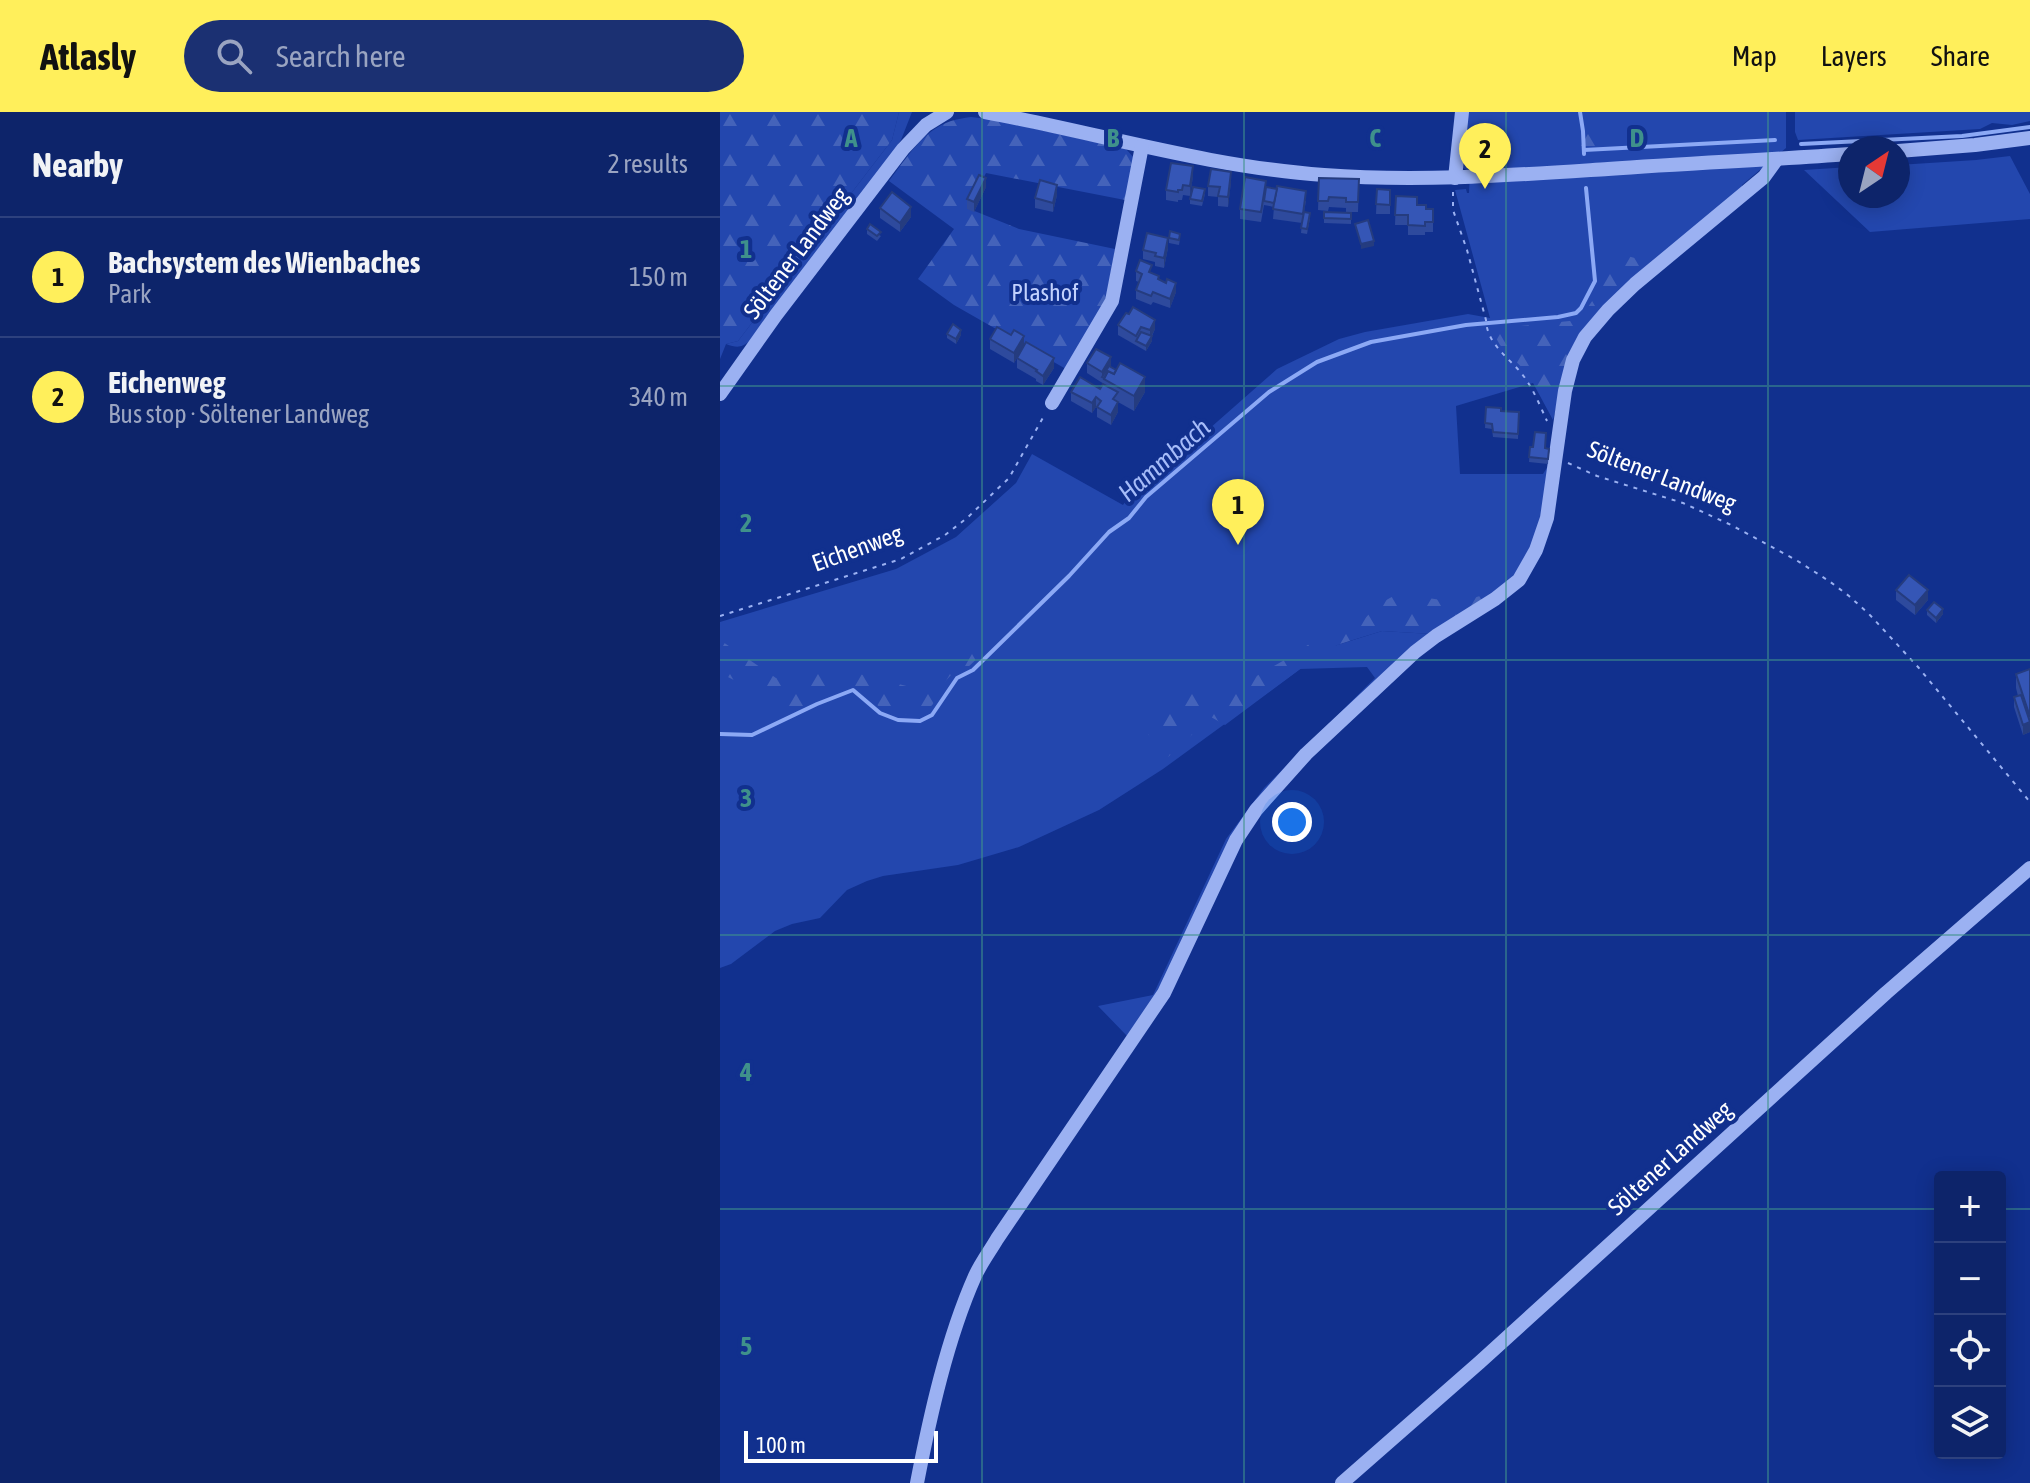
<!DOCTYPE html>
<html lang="en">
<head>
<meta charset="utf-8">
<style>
  :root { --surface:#0d246a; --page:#1b3072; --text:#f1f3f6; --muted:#9aa4c1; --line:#2d417e; --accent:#ffef5b }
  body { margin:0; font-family:"Asap Condensed",sans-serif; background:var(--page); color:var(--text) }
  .controls { position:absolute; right:24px; bottom:24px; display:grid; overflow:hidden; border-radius:8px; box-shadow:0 4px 20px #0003 }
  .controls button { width:72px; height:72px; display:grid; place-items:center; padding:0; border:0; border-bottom:2px solid var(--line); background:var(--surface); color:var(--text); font:40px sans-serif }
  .compass { position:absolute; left:1118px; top:24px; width:72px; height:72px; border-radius:50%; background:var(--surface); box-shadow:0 4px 20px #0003; rotate:35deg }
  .scale { position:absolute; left:24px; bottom:20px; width:194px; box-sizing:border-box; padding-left:8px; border:4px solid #fff; border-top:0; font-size:22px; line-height:28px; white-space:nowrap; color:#fff; -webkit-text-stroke:6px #11308e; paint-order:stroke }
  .you { position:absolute; left:572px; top:710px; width:28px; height:28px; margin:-20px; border:6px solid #fff; border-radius:50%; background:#1a73e8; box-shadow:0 0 0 12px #1a73e833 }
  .badge { display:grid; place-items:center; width:52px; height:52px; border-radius:50%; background:var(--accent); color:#111; font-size:26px; font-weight:700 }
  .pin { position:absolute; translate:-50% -66px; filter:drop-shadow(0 2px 4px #0008) }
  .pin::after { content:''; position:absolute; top:42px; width:28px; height:24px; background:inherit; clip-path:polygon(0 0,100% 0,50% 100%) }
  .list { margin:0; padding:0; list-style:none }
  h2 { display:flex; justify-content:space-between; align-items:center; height:104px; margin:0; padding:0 32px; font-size:34px }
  h2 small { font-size:26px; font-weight:400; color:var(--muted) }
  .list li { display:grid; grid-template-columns:52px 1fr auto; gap:24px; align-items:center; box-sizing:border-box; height:120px; padding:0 32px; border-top:2px solid var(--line) }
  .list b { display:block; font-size:30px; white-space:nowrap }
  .list p { margin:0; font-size:26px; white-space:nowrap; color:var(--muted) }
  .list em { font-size:26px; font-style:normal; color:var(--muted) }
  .icon { flex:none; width:44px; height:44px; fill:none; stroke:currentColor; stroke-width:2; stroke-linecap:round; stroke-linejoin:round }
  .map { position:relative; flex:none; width:1310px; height:1371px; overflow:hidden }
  header { display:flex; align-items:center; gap:48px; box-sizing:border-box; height:112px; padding:0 40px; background:var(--accent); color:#111 }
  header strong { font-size:38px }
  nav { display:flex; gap:44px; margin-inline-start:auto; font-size:28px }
  .search { width:560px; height:72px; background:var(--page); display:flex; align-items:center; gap:20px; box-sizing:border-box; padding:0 28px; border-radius:44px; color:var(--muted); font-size:30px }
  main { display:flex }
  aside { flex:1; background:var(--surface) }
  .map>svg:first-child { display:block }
  .green { fill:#2347ae }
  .forest { fill:url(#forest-firs) }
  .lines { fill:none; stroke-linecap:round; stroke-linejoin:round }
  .stream { stroke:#8ca9f5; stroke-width:4 }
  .path { stroke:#9bb1f2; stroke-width:2; stroke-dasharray:4 6; stroke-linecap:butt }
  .minor { stroke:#9bb1f2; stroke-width:14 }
  .wall { fill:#2e4a9d }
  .shaded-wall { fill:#253c7f }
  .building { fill:#3556b6; stroke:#253c7f; stroke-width:2 }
  .grid { fill:none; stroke:#3f918b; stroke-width:2; stroke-opacity:0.55 }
  .labels { text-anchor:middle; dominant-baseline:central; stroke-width:8; stroke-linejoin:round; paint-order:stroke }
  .street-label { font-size:24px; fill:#fff; stroke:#11308e }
  .park-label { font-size:24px; fill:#c2d1fd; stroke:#11308e }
  .water-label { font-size:26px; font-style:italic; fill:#a6bcf9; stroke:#11308e }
  .grid-label { font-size:26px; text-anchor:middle; font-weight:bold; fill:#3f918b; stroke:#11308e; stroke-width:8; stroke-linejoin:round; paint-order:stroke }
</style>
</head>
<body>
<header>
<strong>Atlasly</strong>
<div class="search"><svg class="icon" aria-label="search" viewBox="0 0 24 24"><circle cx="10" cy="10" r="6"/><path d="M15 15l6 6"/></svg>Search here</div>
<nav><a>Map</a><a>Layers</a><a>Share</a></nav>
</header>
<main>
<aside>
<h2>Nearby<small>2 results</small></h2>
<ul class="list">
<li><span class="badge">1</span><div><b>Bachsystem des Wienbaches</b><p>Park</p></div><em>150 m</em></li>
<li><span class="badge">2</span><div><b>Eichenweg</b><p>Bus stop · Söltener Landweg</p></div><em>340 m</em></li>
</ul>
</aside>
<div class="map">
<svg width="1310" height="1371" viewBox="0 0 1310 1371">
  <defs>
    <pattern id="forest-firs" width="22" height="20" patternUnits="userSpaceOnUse" patternTransform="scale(2)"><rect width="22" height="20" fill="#2347ae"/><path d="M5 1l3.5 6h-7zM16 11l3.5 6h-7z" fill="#4463ba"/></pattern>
  </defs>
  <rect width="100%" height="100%" fill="#11308e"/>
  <!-- green -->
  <g class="green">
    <path d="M179,0H192L181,28L172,42L30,229C21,236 17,236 6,232L18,229L172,28Z"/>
    <polygon points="745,0 1066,0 1066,36 1022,73 1022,77 917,166 842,266 833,308 813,271 736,294 740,362 823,362 828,354 821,416 794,465 745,500 716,499 614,534 662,519 712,522 540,688 459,844 408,925 378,894 433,883 506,727 544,676 655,566 647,555 580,557 443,657 379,698 299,735 238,753 163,764 147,769 127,778 100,806 72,812 55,819 11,852 0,856 0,510 176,457 236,425 296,371 312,342 403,393 415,375 443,357 462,337 481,324 557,257 619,227 645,220 748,202 770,206 735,78 746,77 747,81 749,81 750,60 743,56"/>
    <polygon points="1075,0 1310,0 1310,9 1292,13 1272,11 1260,17 1078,28 1075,20"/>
    <polygon points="1290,44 1310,82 1310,107 1150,120 1084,58 1130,55 1130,84 1178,84 1178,53 1256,48"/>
  </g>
  <!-- forest -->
  <g class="forest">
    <polygon points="0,0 179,0 172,28 18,229 6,232 0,247"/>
    <polygon points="854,0 867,0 873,28 881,36 859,37"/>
    <path d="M251,5L276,8L406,37L414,46L405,88L266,61L247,96L299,117L395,137L386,187L346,257L234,193L198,167L234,117L169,69C186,47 203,18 231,9C237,7 244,6 251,5Z"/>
    <polygon points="877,136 930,150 889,188 844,258 833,307 811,265 780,233 771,217 859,208 875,185 878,174"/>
    <polygon points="686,477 708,486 728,489 736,482 748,488 777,478 712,522 662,519 610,535 505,613 491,605 448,645 427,621 469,579 526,570 568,546 609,519 626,502 645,506 661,491"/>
    <path d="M259,526L266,538L246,557L231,563L221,574L213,592L204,602C191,601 177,605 165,598C152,592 147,579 133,574C108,578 86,599 61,598L59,591L0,561V528L56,566L124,558L202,578Z"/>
  </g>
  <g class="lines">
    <!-- stream -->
    <g class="stream">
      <polyline points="860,0 863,19 864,42"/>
      <polyline points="1081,32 1242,24 1310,15"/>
      <polyline points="864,38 1055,28"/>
      <polyline points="0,622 32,623 97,592 133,578 160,601 178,608 200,609 212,603 237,566 253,558 349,464 389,420 409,406 426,385 549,280 597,250 651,230 746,213 838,205 856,201 861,196 875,169 866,76"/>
    </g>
    <!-- path -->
    <g class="path">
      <path d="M733,80V98L747,138L766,208C767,235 794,248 807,269C815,281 821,296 827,309"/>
      <polyline points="848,351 877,364 963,391 1011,413 1076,448 1109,469 1129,484 1149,502 1198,555 1310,690"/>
      <polyline points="0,504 181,447 225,423 247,406 289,366 325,302"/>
    </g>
    <!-- minor -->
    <g class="minor">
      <path d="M265,0C378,21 489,55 604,63C699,70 794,63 888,57C969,51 1049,48 1130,42"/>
      <polyline points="1178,39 1255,33 1310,26"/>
      <polyline points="735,66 742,0"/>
      <polyline points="0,282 56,203 183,37 206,13 227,0"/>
      <polyline points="332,291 392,189 422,34"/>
      <path d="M197,1371C210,1304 227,1227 255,1164C261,1151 270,1139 277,1127L444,881L516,728L536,698L586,642L695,540L716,524L775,487L799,468L816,438L827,406L845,279L853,248L865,225L888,198L915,172L1044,65L1057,47"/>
      <polyline points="622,1371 760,1250 1166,881 1310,756"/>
    </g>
  </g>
  <!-- wall -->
  <g class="wall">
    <polygon points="473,64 470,84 463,83 462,88 458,88 458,90 446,88 446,78"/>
    <polygon points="599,66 639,67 638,100 626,100 626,96 609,95 608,99 598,98"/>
    <polygon points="511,70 508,95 498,94 498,85 488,84 488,74"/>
    <polygon points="266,75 254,100 247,97 247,87"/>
    <polygon points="546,75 586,89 584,100 590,106 587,122 581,121 582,111 553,107 554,95 544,93 541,110 520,107 520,97"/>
    <polygon points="657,77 670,78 670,102 656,102"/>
    <polygon points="485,82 482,94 470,92 470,87"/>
    <polygon points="337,83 333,100 315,96 315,86"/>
    <polygon points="676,84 706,97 713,97 713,120 705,120 705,123 688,123 688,113 675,113"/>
    <polygon points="160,96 191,105 180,120 160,106"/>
    <polygon points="604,100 631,101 631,112 604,111"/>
    <polygon points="147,117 161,124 157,129 147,122"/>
    <polygon points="449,126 460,127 459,133 449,131"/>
    <polygon points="448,136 444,156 435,154 435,150 423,147 423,138"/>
    <polygon points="416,159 432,161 456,180 450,196 433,190 431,193 416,187 416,178 419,170 416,169"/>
    <polygon points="406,201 435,217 432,224 432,229 426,239 398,223 398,213"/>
    <polygon points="227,222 241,223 236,232 227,226"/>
    <polygon points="270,227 304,233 334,256 323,273 316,269 316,267 297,256 297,246 294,251 270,237"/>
    <polygon points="367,251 391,255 425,280 414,299 398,290 398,300 391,313 377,305 377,296 376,295 372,301 351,289 351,280 380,277 384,272 367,261"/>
    <polygon points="766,295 781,299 799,300 798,327 773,325 772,317 765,316"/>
    <polygon points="810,335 829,337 828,352 809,350"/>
    <polygon points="1176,478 1208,488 1195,503 1176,488"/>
    <polygon points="1207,498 1223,502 1216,511 1207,503"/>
    <polygon points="1310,557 1310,620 1303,623 1294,595 1294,585 1298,584 1296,576 1296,562"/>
  </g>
  <!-- shaded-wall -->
  <g class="shaded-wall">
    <polygon points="473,54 473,64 470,84 470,74"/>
    <polygon points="511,60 511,70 508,95 508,85"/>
    <polygon points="266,66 266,75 254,100 254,90"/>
    <polygon points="337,73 337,83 333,100 333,91"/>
    <polygon points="191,95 191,105 180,120 180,111"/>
    <polygon points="448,126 448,136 444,156 444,146"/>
    <polygon points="654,129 654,134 641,137 641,132"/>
    <polygon points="456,171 456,180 450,196 450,187"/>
    <polygon points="435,208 435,217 430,227 430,218"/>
    <polygon points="241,218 241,223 236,232 236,227"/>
    <polygon points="304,224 304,234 294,251 294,241"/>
    <polygon points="432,224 432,229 426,239 426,234"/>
    <polygon points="391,245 391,255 382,265 382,260"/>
    <polygon points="334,246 334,256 323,273 323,264"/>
    <polygon points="425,265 425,280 414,299 414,284"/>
    <polygon points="376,285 376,295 372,301 372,291"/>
    <polygon points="398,290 398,300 391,313 391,303"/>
    <polygon points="1208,478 1208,488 1195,503 1195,493"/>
    <polygon points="1223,497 1223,502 1216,511 1216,506"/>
    <polygon points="1310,611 1310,620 1303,623 1303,613"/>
  </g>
  <!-- building -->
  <g class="building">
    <polygon points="451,51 473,54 470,74 463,73 462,78 458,78 458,80 446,78"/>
    <polygon points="491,57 511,60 508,85 498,84 500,75 488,74"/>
    <polygon points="259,63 266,66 254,90 247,87"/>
    <polygon points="525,65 546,69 541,100 520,97"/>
    <polygon points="599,66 639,67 638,90 626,90 626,86 609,85 608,89 598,89"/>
    <polygon points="320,68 337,73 333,91 315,86"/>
    <polygon points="557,74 586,79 583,102 553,97"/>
    <polygon points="473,75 485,77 482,89 470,87"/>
    <polygon points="546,75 557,77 554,91 544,89"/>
    <polygon points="657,77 670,78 670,93 656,92"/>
    <polygon points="172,80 191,95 180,111 160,96"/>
    <polygon points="676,84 697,85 697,93 706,93 706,97 713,97 713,110 705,110 705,114 688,113 688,103 675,103"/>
    <polygon points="584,100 590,101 587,117 581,116"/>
    <polygon points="604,100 631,101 631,107 604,106"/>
    <polygon points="648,108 654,129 641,132 635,112"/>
    <polygon points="150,112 161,120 157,124 147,117"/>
    <polygon points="450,119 460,122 459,128 449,126"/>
    <polygon points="427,121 448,126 444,146 435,144 436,141 423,138"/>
    <polygon points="420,148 432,153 429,160 439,164 438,167 446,171 447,167 456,171 450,187 433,180 431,184 416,178 422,162 416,159"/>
    <polygon points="413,195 435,208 430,218 421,215 416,224 398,213 406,201 409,202"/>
    <polygon points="233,212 241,218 236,227 227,222"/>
    <polygon points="277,215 291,223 294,218 304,224 294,241 270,227"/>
    <polygon points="421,220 432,224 426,234 416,229"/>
    <polygon points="306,230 334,246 323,264 316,259 317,258 297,246"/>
    <polygon points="376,237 391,245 382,260 367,251"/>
    <polygon points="400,251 425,265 414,284 384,267 388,259 394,262"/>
    <polygon points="389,254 396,258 394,262 388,259 384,266 382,265"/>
    <polygon points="360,265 380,277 383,272 398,280 393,287 398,290 391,303 377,295 381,289 376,285 372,291 351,280"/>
    <polygon points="766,295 781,296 781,299 799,300 798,322 773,320 772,312 765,311"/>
    <polygon points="815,320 826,321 825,336 829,337 828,347 809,345 810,335 813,335"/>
    <polygon points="1189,463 1208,478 1195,493 1176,478"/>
    <polygon points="1214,490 1223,497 1216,506 1207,498"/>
    <polygon points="1310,557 1310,605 1296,562"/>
    <polygon points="1301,583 1310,610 1303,613 1294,585"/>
  </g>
  <!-- grid -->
  <path class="grid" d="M262,0V1371M524,0V1371M786,0V1371M1048,0V1371M0,274H1310M0,548H1310M0,823H1310M0,1097H1220M1280,1097H1310"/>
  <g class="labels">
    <!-- street labels -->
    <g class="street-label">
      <text transform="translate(76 141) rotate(-53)">Söltener Landweg</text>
      <text transform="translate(942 364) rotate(21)">Söltener Landweg</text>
      <text transform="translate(137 436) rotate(-20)">Eichenweg</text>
      <text transform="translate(950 1046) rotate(-42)">Söltener Landweg</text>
    </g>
    <!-- park labels -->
    <g class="park-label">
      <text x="325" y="180">Plashof</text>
    </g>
    <!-- water labels -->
    <g class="water-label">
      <text transform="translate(444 348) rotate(-41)">Hammbach</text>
    </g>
  </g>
  <g class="grid-label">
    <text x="131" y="35">A</text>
    <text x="393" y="35">B</text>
    <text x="655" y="35">C</text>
    <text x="917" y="35">D</text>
    <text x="26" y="146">1</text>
    <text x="26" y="420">2</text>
    <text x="26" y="695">3</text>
    <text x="26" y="969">4</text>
    <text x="26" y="1243">5</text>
  </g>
</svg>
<div class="controls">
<button>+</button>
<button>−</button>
<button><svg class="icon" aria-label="locate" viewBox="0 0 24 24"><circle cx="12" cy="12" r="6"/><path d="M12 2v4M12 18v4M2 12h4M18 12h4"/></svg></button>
<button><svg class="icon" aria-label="layers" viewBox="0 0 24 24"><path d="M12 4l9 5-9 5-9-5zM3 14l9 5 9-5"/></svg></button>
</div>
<svg class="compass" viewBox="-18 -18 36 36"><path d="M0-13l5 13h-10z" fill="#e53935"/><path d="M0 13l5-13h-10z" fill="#9aa4c1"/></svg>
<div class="scale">100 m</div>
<div class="you"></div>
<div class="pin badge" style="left:518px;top:433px">1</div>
<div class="pin badge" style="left:765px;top:77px">2</div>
</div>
</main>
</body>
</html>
